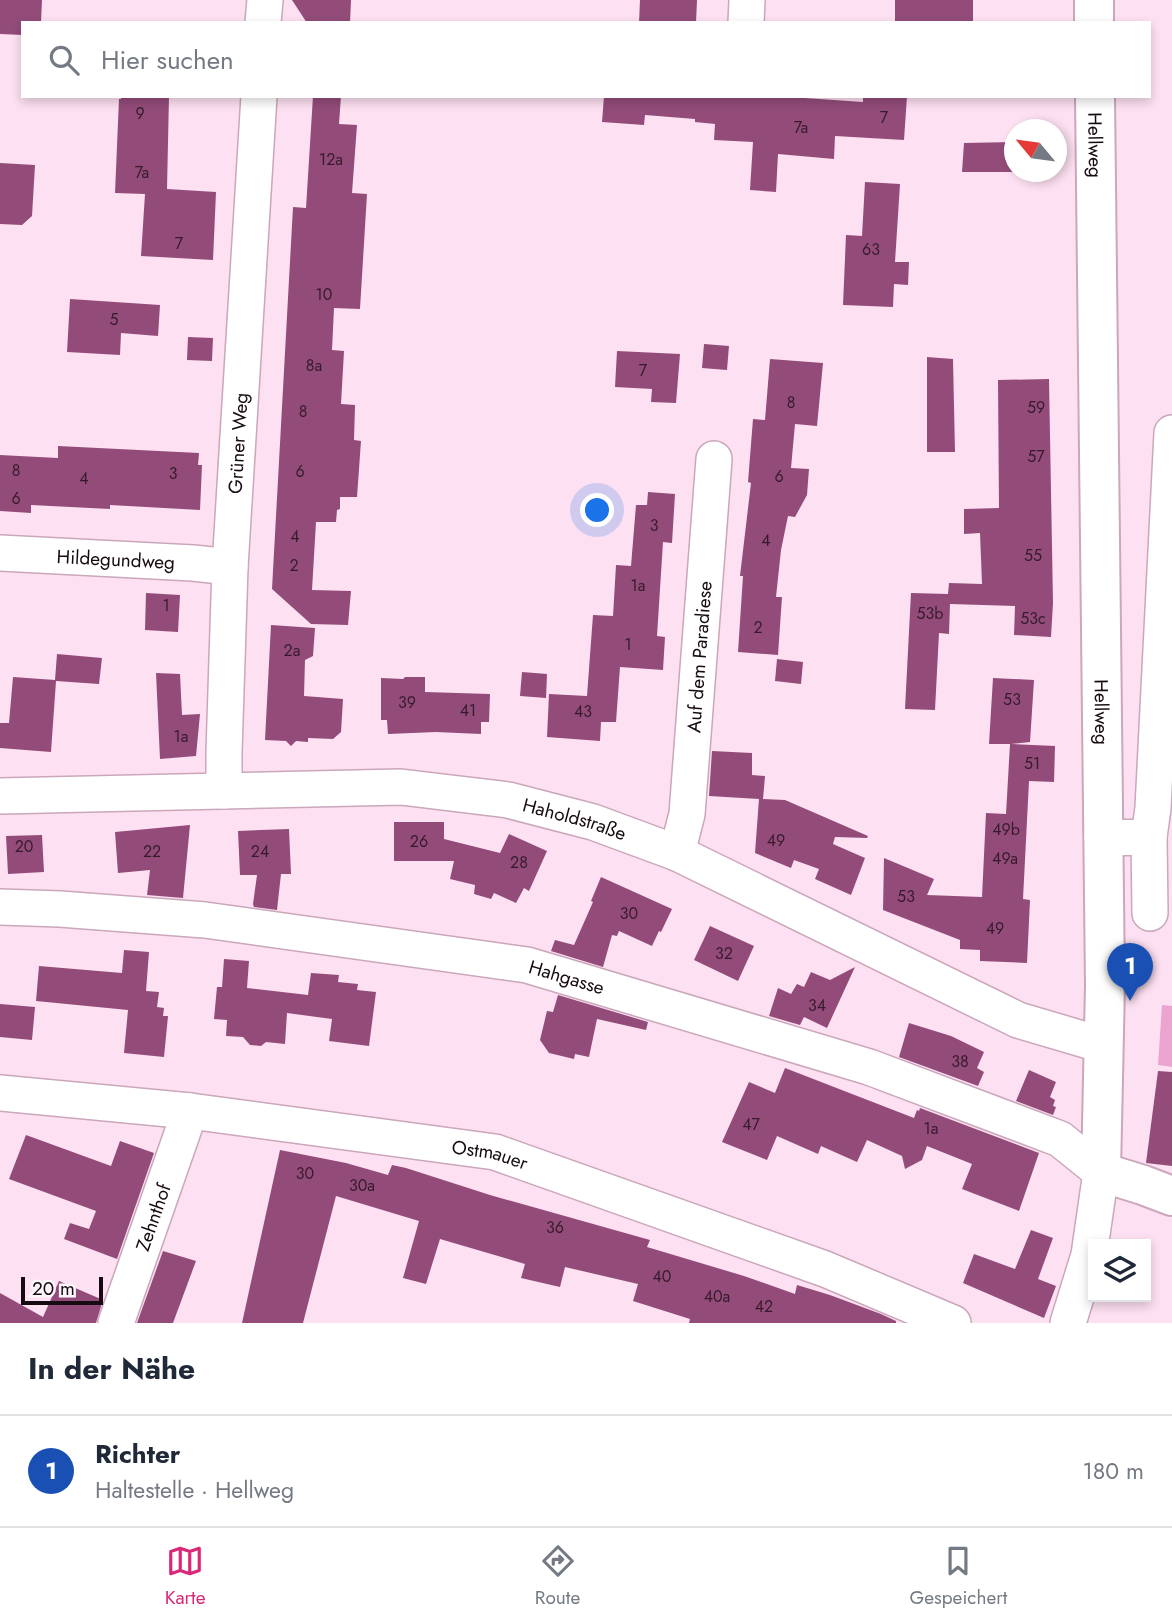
<!DOCTYPE html>
<html lang="de">
<head>
<meta charset="utf-8">
<style>
  :root { --surface:#fff; --page:#f2f2f3; --text:#1f2937; --muted:#747a83; --line:#e0e1e3; --accent:#db2777 }
  body { margin:0; font-family:Jost,sans-serif; background:var(--page); color:var(--text) }
  .controls { position:absolute; right:21px; bottom:21px; display:grid; overflow:hidden; border-radius:0px; box-shadow:0 4px 10px #0003 }
  .controls button { width:63px; height:63px; display:grid; place-items:center; padding:0; border:0; border-bottom:2px solid var(--line); background:var(--surface); color:var(--text); font:35px sans-serif }
  .compass { position:absolute; left:1004px; top:119px; width:63px; height:63px; border-radius:50%; background:var(--surface); box-shadow:0 4px 10px #0003; rotate:299deg }
  .scale { position:absolute; left:21px; bottom:18px; width:82px; box-sizing:border-box; padding-left:7px; border:4px solid #170b12; border-top:0; font-size:19px; line-height:24px; white-space:nowrap; color:#170b12; -webkit-text-stroke:5px #fcf5f9; paint-order:stroke }
  .you { position:absolute; left:598px; top:511px; width:24px; height:24px; margin:-18px; border:5px solid #fff; border-radius:50%; background:#1a73e8; box-shadow:0 0 0 10px #1a73e833 }
  .badge { display:grid; place-items:center; width:46px; height:46px; border-radius:50%; background:var(--accent); color:#fff; font-size:23px; font-weight:700 }
  .pin { position:absolute; translate:-50% -58px; filter:drop-shadow(0 2px 4px #0008) }
  .pin::after { content:''; position:absolute; top:37px; width:24px; height:21px; background:inherit; clip-path:polygon(0 0,100% 0,50% 100%) }
  .list { margin:0; padding:0; list-style:none }
  h2 { display:flex; justify-content:space-between; align-items:center; height:91px; margin:0; padding:0 28px; font-size:30px }
  h2 small { font-size:23px; font-weight:400; color:var(--muted) }
  .list li { display:grid; grid-template-columns:46px 1fr auto; gap:21px; align-items:center; box-sizing:border-box; height:112px; padding:0 28px; border-top:2px solid var(--line) }
  .list b { display:block; font-size:26px; white-space:nowrap }
  .list p { margin:0; font-size:23px; white-space:nowrap; color:var(--muted) }
  .list em { font-size:23px; font-style:normal; color:var(--muted) }
  .icon { flex:none; width:38px; height:38px; fill:none; stroke:currentColor; stroke-width:2; stroke-linecap:round; stroke-linejoin:round }
  .map { position:relative; flex:none; width:1172px; height:1323px; overflow:hidden }
  .search { position:absolute; background:var(--surface); box-shadow:0 4px 10px #0003; left:21px; right:21px; top:21px; height:77px; display:flex; align-items:center; gap:18px; box-sizing:border-box; padding:0 24px; border-radius:0px; color:var(--muted); font-size:26px }
  .sheet { height:203px; background:var(--surface) }
  nav { display:flex; justify-content:space-around; align-items:center; box-sizing:border-box; height:98px; border-top:2px solid var(--line); background:var(--surface); font-size:19px; color:var(--muted) }
  nav a { display:grid; justify-items:center; gap:4px }
  nav .on { color:var(--accent) }
  .map>svg:first-child { display:block }
  .green { fill:#eba4cf }
  .building { fill:#934c7a }
  .lines { fill:none; stroke-linecap:round; stroke-linejoin:round }
  .minor-casing { stroke:#caa7bb; stroke-width:38 }
  .major-casing { stroke:#caa7bb; stroke-width:42 }
  .minor { stroke:#fff; stroke-width:35 }
  .major { stroke:#fff; stroke-width:38 }
  .labels { text-anchor:middle; dominant-baseline:central; stroke-width:5; stroke-linejoin:round; paint-order:stroke }
  .number-label { font-size:16px; fill:#361b2c }
  .street-label { font-size:19px; fill:#170b12; stroke:#fcf5f9 }
</style>
</head>
<body>
<div class="map">
<svg width="1172" height="1323" viewBox="0 0 1172 1323">
  <rect width="100%" height="100%" fill="#fde0f1"/>
  <!-- green -->
  <polygon class="green" points="1162,1005 1172,1006 1172,1067 1158,1065"/>
  <!-- building -->
  <g class="building">
    <polygon points="0,0 42,0 41,23 23,23 23,35 0,34"/>
    <polygon points="292,0 351,0 350,23 307,23"/>
    <polygon points="640,0 697,0 696,23 639,23"/>
    <rect x="895" y="0" width="78" height="23"/>
    <polygon points="121,96 169,96 167,189 216,192 213,260 141,256 145,194 115,193 119,99 121,99"/>
    <polygon points="313,96 341,96 339,124 357,125 352,193 367,194 360,309 334,308 332,350 344,351 341,404 355,405 354,440 361,441 357,497 340,497 340,509 337,510 336,522 316,522 312,590 351,591 348,625 311,624 272,589 293,207 306,208"/>
    <polygon points="604,96 775,96 863,102 863,96 907,96 904,140 835,136 834,159 778,154 776,192 750,190 753,142 714,140 715,124 695,122 695,119 645,115 644,125 602,122"/>
    <polygon points="1014,142 1014,172 962,172 964,143"/>
    <polygon points="0,163 35,165 32,216 22,225 0,224"/>
    <polygon points="865,182 900,184 895,262 909,262 908,285 894,284 893,307 843,305 846,235 862,236"/>
    <polygon points="70,299 160,305 158,336 121,333 120,355 67,352"/>
    <polygon points="188,337 213,338 212,361 187,360"/>
    <polygon points="704,344 729,346 727,370 702,368"/>
    <polygon points="617,351 680,354 676,403 651,402 652,389 615,387"/>
    <polygon points="927,357 953,359 955,452 927,452"/>
    <polygon points="770,359 823,363 817,426 795,424 791,468 809,469 807,495 795,517 788,516 781,550 776,597 782,597 778,655 738,652 743,576 740,576 751,483 748,482 753,419 765,420"/>
    <polygon points="1049,379 1053,603 1051,637 1014,635 1015,606 950,604 949,634 939,633 935,710 905,709 911,593 948,594 949,583 982,584 980,533 964,534 964,509 999,508 998,380"/>
    <polygon points="58,446 199,453 198,465 202,465 200,510 110,505 110,509 31,505 31,513 0,511 0,455 58,458"/>
    <polygon points="648,492 675,494 672,543 663,542 657,636 665,637 663,670 620,667 616,722 601,722 600,741 547,737 549,694 587,696 593,615 613,616 616,565 631,566 636,505 647,505"/>
    <polygon points="146,593 180,595 178,632 145,630"/>
    <polygon points="271,625 315,628 313,656 305,660 304,696 343,699 341,732 333,739 308,738 308,742 296,741 291,746 286,741 265,740"/>
    <polygon points="57,654 102,658 99,684 56,681 51,752 0,748 0,723 9,723 13,677 55,680"/>
    <polygon points="777,659 803,662 801,684 775,681"/>
    <polygon points="522,672 547,674 546,698 520,696"/>
    <polygon points="156,673 180,674 182,715 200,714 196,756 160,759"/>
    <polygon points="405,677 425,677 425,692 490,694 489,722 481,722 481,734 436,732 388,734 387,720 381,720 381,678 403,679"/>
    <polygon points="993,678 1034,680 1030,742 1011,744 1055,746 1054,782 1029,781 1023,899 1030,900 1027,963 980,961 980,950 960,949 960,940 883,910 884,858 934,879 927,895 982,897 986,813 1006,814 1010,744 989,744"/>
    <polygon points="712,751 752,753 752,775 765,776 763,799 785,800 868,836 867,838 835,837 833,844 865,858 851,895 815,879 819,869 794,860 791,868 755,853 759,799 709,796"/>
    <polygon points="394,822 444,822 444,839 500,853 509,834 547,851 529,891 524,888 516,903 494,893 491,899 474,894 475,885 450,879 454,861 394,861"/>
    <polygon points="190,825 183,898 147,895 150,870 118,873 115,832"/>
    <polygon points="289,829 291,874 281,874 277,910 254,907 253,904 257,875 240,875 238,831"/>
    <polygon points="42,835 44,872 8,874 6,836"/>
    <polygon points="601,877 672,909 661,932 659,931 652,946 619,931 617,936 612,935 603,967 551,951 555,940 574,945 593,902 591,901"/>
    <polygon points="710,926 754,946 738,981 694,960"/>
    <polygon points="124,950 149,952 146,991 159,992 157,1007 164,1008 163,1016 168,1016 164,1057 124,1053 128,1010 36,1001 39,966 122,973"/>
    <polygon points="224,959 249,961 247,988 308,995 311,973 339,975 338,982 358,984 357,990 376,992 369,1046 329,1041 332,1019 287,1013 285,1044 266,1042 261,1046 250,1045 243,1037 226,1036 227,1020 214,1019 217,987 222,987"/>
    <polygon points="855,967 827,1028 804,1017 800,1025 769,1016 778,988 791,994 797,984 804,987 811,972 830,980"/>
    <polygon points="558,995 648,1022 646,1030 597,1019 589,1057 575,1054 574,1059 549,1053 540,1040 547,1011 553,1012"/>
    <polygon points="0,1004 35,1007 32,1040 0,1037"/>
    <polygon points="909,1023 951,1036 984,1052 977,1068 984,1072 978,1086 899,1057"/>
    <polygon points="785,1068 914,1118 917,1110 919,1111 920,1108 1039,1153 1019,1211 962,1189 972,1164 927,1146 922,1160 905,1169 902,1156 867,1140 857,1162 821,1146 818,1154 777,1136 767,1160 722,1142 749,1082 775,1093"/>
    <polygon points="1029,1070 1056,1082 1050,1097 1055,1100 1053,1106 1056,1107 1053,1115 1016,1101"/>
    <polygon points="1158,1071 1172,1072 1172,1166 1146,1163"/>
    <polygon points="26,1135 111,1166 120,1141 154,1153 117,1259 64,1239 70,1223 89,1229 96,1211 9,1179"/>
    <polygon points="280,1150 346,1163 388,1175 392,1165 406,1168 490,1195 650,1240 647,1247 744,1276 795,1294 797,1285 830,1295 881,1314 896,1321 896,1323 689,1323 690,1319 633,1301 638,1284 565,1267 560,1287 521,1278 525,1264 440,1239 426,1284 403,1278 419,1221 336,1196 303,1323 242,1323"/>
    <polygon points="1031,1230 1053,1238 1038,1279 1056,1286 1044,1318 963,1283 974,1254 1015,1269"/>
    <polygon points="163,1251 196,1261 173,1323 137,1323"/>
    <polygon points="59,1281 103,1300 96,1323 0,1323 0,1293 43,1317"/>
  </g>
  <g class="lines">
    <!-- minor casing -->
    <g class="minor-casing">
      <g id="minor">
        <polyline points="263,23 265,0"/>
        <polyline points="746,23 747,0"/>
        <path id="s1" d="M0,553L193,563L230,567"/>
        <path id="s2" d="M224,791V752L230,567L259,96"/>
        <path id="s3" d="M0,796L401,787L508,800L593,822L677,853L1018,1020L1089,1041L1103,1042"/>
        <polyline points="1149,837 1150,913"/>
        <polyline points="1102,838 1149,837 1153,808 1172,433"/>
        <path id="s4" d="M677,853L687,814L714,459"/>
        <path id="s5" d="M0,907L60,909L205,920L527,965L869,1067L1060,1139L1101,1172L1089,1255L1068,1323"/>
        <path id="s6" d="M0,1093L190,1111L495,1152L825,1269L953,1323"/>
        <path id="s7" d="M116,1323L190,1111"/>
      </g>
    </g>
    <!-- major casing -->
    <g class="major-casing">
      <g id="major">
        <polyline points="1094,0 1094,23"/>
        <path id="s8" d="M1095,96L1105,985L1101,1172L1143,1185L1172,1196"/>
      </g>
    </g>
    <!-- minor -->
    <use href="#minor" class="minor"/>
    <!-- major -->
    <use href="#major" class="major"/>
  </g>
  <g class="labels">
    <!-- number labels -->
    <g class="number-label">
      <text x="140" y="113">9</text>
      <text x="884" y="117">7</text>
      <text x="801" y="127">7a</text>
      <text x="331" y="159">12a</text>
      <text x="142" y="172">7a</text>
      <text x="179" y="243">7</text>
      <text x="871" y="249">63</text>
      <text x="324" y="294">10</text>
      <text x="114" y="319">5</text>
      <text x="314" y="365">8a</text>
      <text x="643" y="370">7</text>
      <text x="791" y="402">8</text>
      <text x="1036" y="407">59</text>
      <text x="303" y="411">8</text>
      <text x="1036" y="456">57</text>
      <text x="16" y="470">8</text>
      <text x="300" y="471">6</text>
      <text x="173" y="473">3</text>
      <text x="779" y="476">6</text>
      <text x="84" y="478">4</text>
      <text x="16" y="498">6</text>
      <text x="654" y="525">3</text>
      <text x="295" y="536">4</text>
      <text x="766" y="540">4</text>
      <text x="1033" y="555">55</text>
      <text x="294" y="565">2</text>
      <text x="638" y="585">1a</text>
      <text x="166" y="605">1</text>
      <text x="930" y="613">53b</text>
      <text x="1033" y="618">53c</text>
      <text x="758" y="627">2</text>
      <text x="628" y="644">1</text>
      <text x="292" y="650">2a</text>
      <text x="1012" y="699">53</text>
      <text x="407" y="702">39</text>
      <text x="468" y="710">41</text>
      <text x="583" y="711">43</text>
      <text x="181" y="736">1a</text>
      <text x="1032" y="763">51</text>
      <text x="1006" y="829">49b</text>
      <text x="776" y="840">49</text>
      <text x="419" y="841">26</text>
      <text x="24" y="846">20</text>
      <text x="152" y="851">22</text>
      <text x="260" y="851">24</text>
      <text x="1005" y="858">49a</text>
      <text x="519" y="862">28</text>
      <text x="906" y="896">53</text>
      <text x="629" y="913">30</text>
      <text x="995" y="928">49</text>
      <text x="724" y="953">32</text>
      <text x="817" y="1005">34</text>
      <text x="960" y="1061">38</text>
      <text x="751" y="1124">47</text>
      <text x="931" y="1128">1a</text>
      <text x="305" y="1173">30</text>
      <text x="362" y="1185">30a</text>
      <text x="555" y="1227">36</text>
      <text x="662" y="1276">40</text>
      <text x="717" y="1296">40a</text>
      <text x="764" y="1306">42</text>
    </g>
    <!-- street labels -->
    <g class="street-label">
      <text stroke="none"><textPath href="#s8" startOffset="49">Hellweg</textPath></text>
      <text stroke="none"><textPath href="#s2" startOffset="348">Grüner Weg</textPath></text>
      <text stroke="none"><textPath href="#s1" startOffset="116">Hildegundweg</textPath></text>
      <text stroke="none"><textPath href="#s4" startOffset="198">Auf dem Paradiese</textPath></text>
      <text stroke="none"><textPath href="#s8" startOffset="616">Hellweg</textPath></text>
      <text stroke="none"><textPath href="#s3" startOffset="578">Haholdstraße</textPath></text>
      <text stroke="none"><textPath href="#s5" startOffset="572">Hahgasse</textPath></text>
      <text stroke="none"><textPath href="#s6" startOffset="494">Ostmauer</textPath></text>
      <text stroke="none"><textPath href="#s7" startOffset="112">Zehnthof</textPath></text>
    </g>
  </g>
</svg>
<div class="controls">
<button><svg class="icon" aria-label="layers" viewBox="0 0 24 24"><path d="M12 4l9 5-9 5-9-5zM3 14l9 5 9-5"/></svg></button>
</div>
<svg class="compass" viewBox="-18 -18 36 36"><path d="M0-13l5 13h-10z" fill="#e53935"/><path d="M0 13l5-13h-10z" fill="#747a83"/></svg>
<div class="scale">20 m</div>
<div class="you"></div>
<div class="pin badge" style="left:1130px;top:1001px;background:#1a4fb4">1</div>
<div class="search"><svg class="icon" aria-label="search" viewBox="0 0 24 24"><circle cx="10" cy="10" r="6"/><path d="M15 15l6 6"/></svg>Hier suchen</div>
</div>
<section class="sheet">
<h2>In der Nähe<small></small></h2>
<ul class="list">
<li><span class="badge" style="background:#1a4fb4">1</span><div><b>Richter</b><p>Haltestelle · Hellweg</p></div><em>180 m</em></li>
</ul>
</section>
<nav>
<a class="on"><svg class="icon" aria-label="map" viewBox="0 0 24 24"><path d="M3 6l6-2 6 2 6-2v14l-6 2-6-2-6 2zM9 4v14M15 6v14"/></svg>Karte</a>
<a><svg class="icon" aria-label="directions" viewBox="0 0 24 24"><path d="M12 3l9 9-9 9-9-9zM9 14v-3h6M13 9l2 2-2 2"/></svg>Route</a>
<a><svg class="icon" aria-label="saved" viewBox="0 0 24 24"><path d="M7 4h10v16l-5-4-5 4z"/></svg>Gespeichert</a>
</nav>
</body>
</html>
